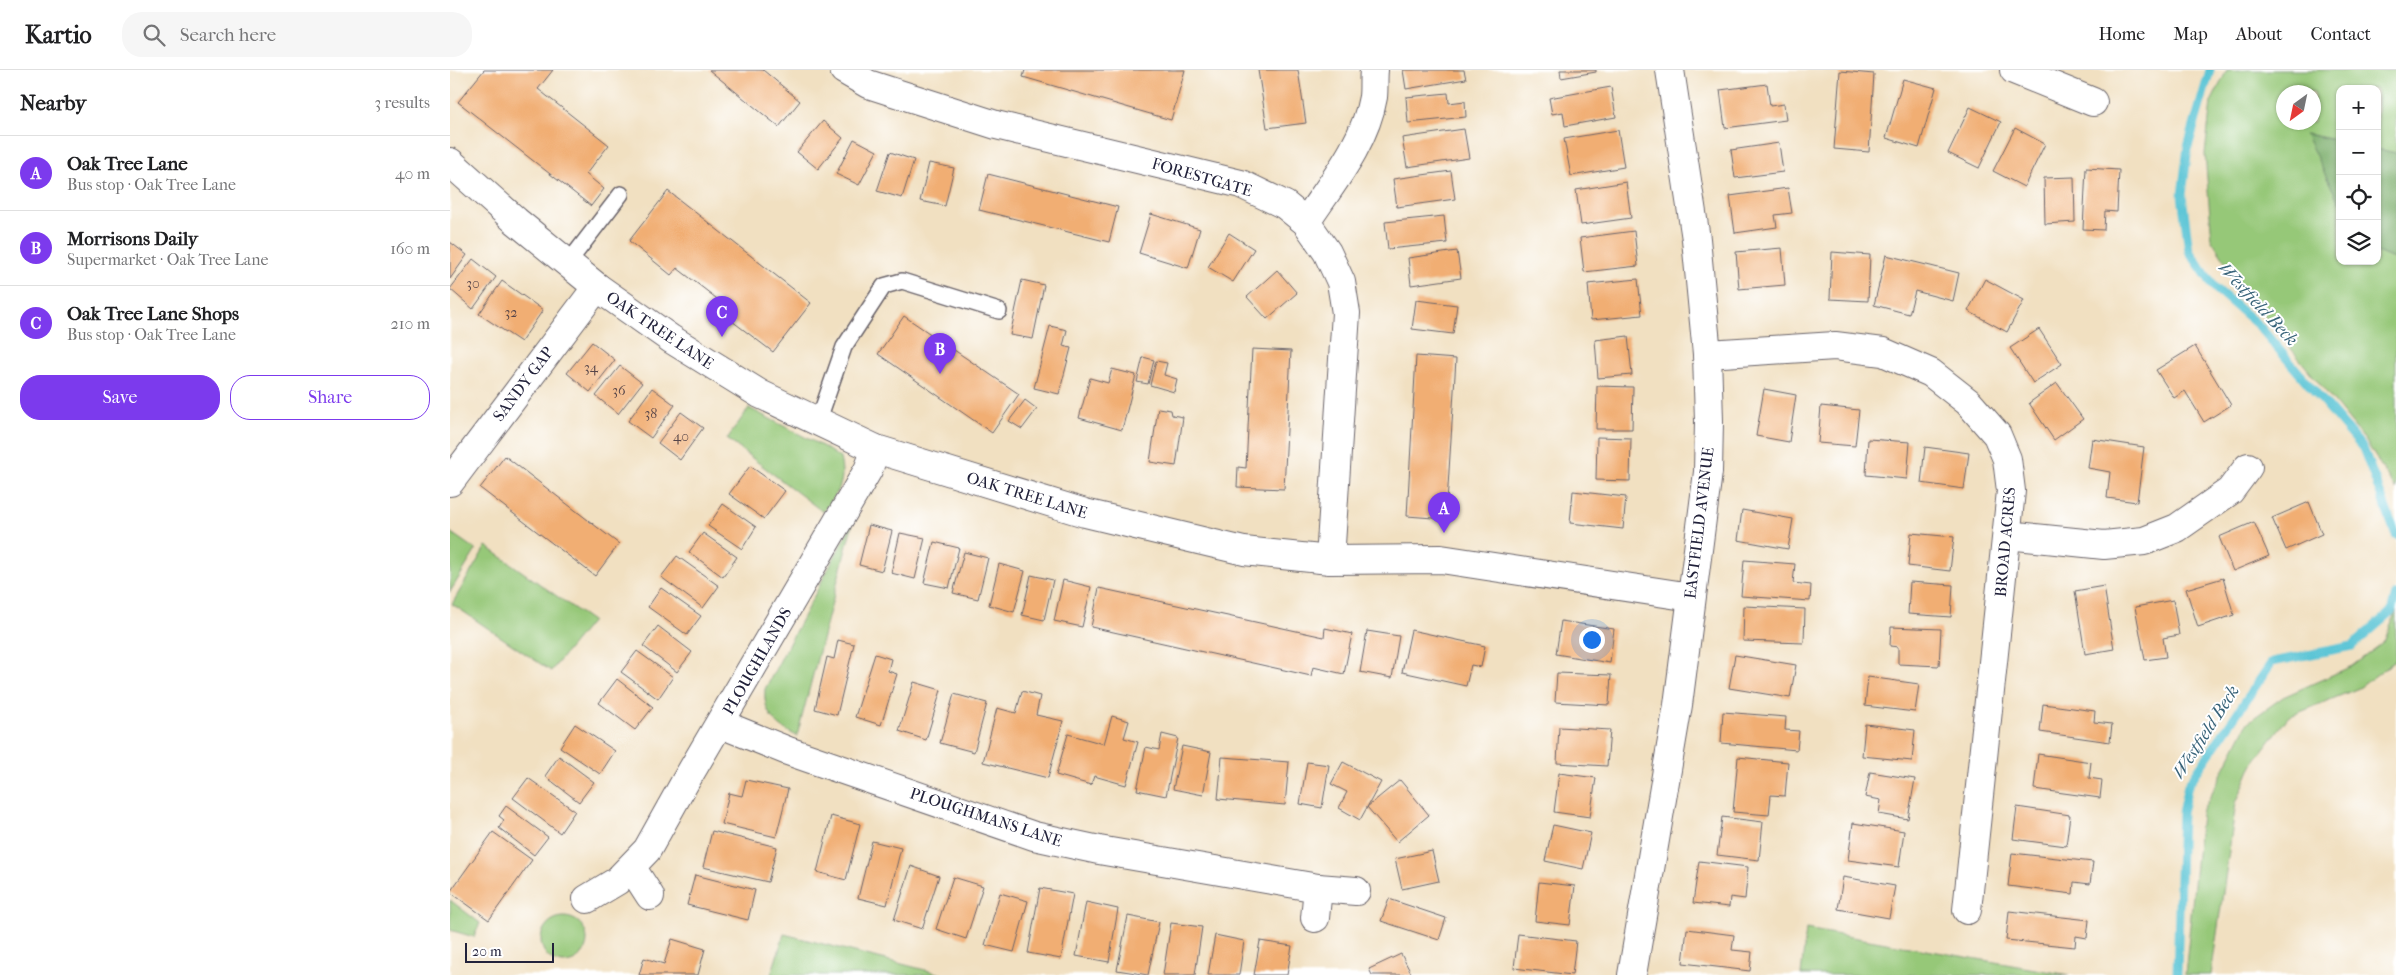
<!DOCTYPE html>
<html lang="en">
<head>
<meta charset="utf-8">
<style>
  :root { --surface:#fff; --page:#f6f6f6; --text:#202124; --muted:#757577; --line:#e0e0e0; --accent:#7c3aed }
  body { margin:0; font-family:"IM FELL French Canon",serif; background:var(--page); color:var(--text) }
  .controls { position:absolute; right:15px; top:15px; display:grid; overflow:hidden; border-radius:10px; box-shadow:0 1px 4px #0004 }
  .controls button { width:45px; height:45px; display:grid; place-items:center; padding:0; border:0; border-bottom:1px solid var(--line); background:var(--surface); color:var(--text); font:25px sans-serif }
  .compass { position:absolute; left:1826px; top:15px; width:45px; height:45px; border-radius:50%; background:var(--surface); box-shadow:0 1px 4px #0004; rotate:213deg }
  .scale { position:absolute; left:15px; bottom:12px; width:89px; box-sizing:border-box; padding-left:5px; border:2px solid #22223b; border-top:0; font-size:14px; line-height:18px; white-space:nowrap; color:#22223b; -webkit-text-stroke:4px #fff; paint-order:stroke }
  .you { position:absolute; left:1141px; top:569px; width:18px; height:18px; margin:-12px; border:4px solid #fff; border-radius:50%; background:#1a73e8; box-shadow:0 0 0 8px #1a73e833 }
  .badge { display:grid; place-items:center; width:32px; height:32px; border-radius:50%; background:var(--accent); color:#fff; font-size:16px; font-weight:700 }
  .pin { position:absolute; translate:-50% -41px; filter:drop-shadow(0 1px 2px #0008) }
  .pin::after { content:''; position:absolute; top:26px; width:18px; height:15px; background:inherit; clip-path:polygon(0 0,100% 0,50% 100%) }
  .list { margin:0; padding:0; list-style:none }
  h2 { display:flex; justify-content:space-between; align-items:center; height:65px; margin:0; padding:0 20px; font-size:21px }
  h2 small { font-size:16px; font-weight:400; color:var(--muted) }
  .list li { display:grid; grid-template-columns:32px 1fr auto; gap:15px; align-items:center; box-sizing:border-box; height:75px; padding:0 20px; border-top:1px solid var(--line) }
  .list b { display:block; font-size:19px; white-space:nowrap }
  .list p { margin:0; font-size:16px; white-space:nowrap; color:var(--muted) }
  .list em { font-size:16px; font-style:normal; color:var(--muted) }
  .actions { display:flex; gap:10px; padding:15px 20px }
  .actions a { flex:1; padding:11px 0; border:1px solid var(--accent); border-radius:20px; text-align:center; font-size:18px; color:var(--accent) }
  .actions .main { background:var(--accent); color:#fff }
  .icon { flex:none; width:28px; height:28px; fill:none; stroke:currentColor; stroke-width:2; stroke-linecap:round; stroke-linejoin:round }
  .map { position:relative; flex:none; width:1946px; height:905px; overflow:hidden }
  header { display:flex; align-items:center; gap:30px; box-sizing:border-box; height:70px; padding:0 25px; background:var(--surface); border-bottom:1px solid var(--line) }
  header strong { font-size:24px }
  nav { display:flex; gap:28px; margin-inline-start:auto; font-size:18px }
  .search { width:350px; height:45px; background:var(--page); display:flex; align-items:center; gap:12px; box-sizing:border-box; padding:0 18px; border-radius:20px; color:var(--muted); font-size:19px }
  main { display:flex }
  aside { flex:1; background:var(--surface) }
  .map>svg:first-child { display:block }
  .green { fill:#96c878; stroke:#5c755a; fill-rule:evenodd }
  .forest { fill:#78ac68; stroke:#4d6752 }
  .lines { fill:none; stroke-linecap:round; stroke-linejoin:round }
  .stream { stroke:#5ac4d5; stroke-width:9 }
  .building { fill:#f1ae73 }
  .service-casing { stroke:#6a646a; stroke-width:18 }
  .minor-casing { stroke:#6a646a; stroke-width:30 }
  .service { stroke:#fff; stroke-width:15 }
  .minor { stroke:#fff; stroke-width:28 }
  .labels { text-anchor:middle; dominant-baseline:central; stroke-width:4; stroke-linejoin:round; paint-order:stroke }
  .number-label { font-size:14px; fill:#564549 }
  .street-label { font-size:16px; fill:#22223b; stroke:#fff }
  .water-label { font-size:18px; font-style:italic; fill:#386379; stroke:#fff }
</style>
</head>
<body>
<header>
<strong>Kartio</strong>
<div class="search"><svg class="icon" aria-label="search" viewBox="0 0 24 24"><circle cx="10" cy="10" r="6"/><path d="M15 15l6 6"/></svg>Search here</div>
<nav><a>Home</a><a>Map</a><a>About</a><a>Contact</a></nav>
</header>
<main>
<aside>
<h2>Nearby<small>3 results</small></h2>
<ul class="list">
<li><span class="badge">A</span><div><b>Oak Tree Lane</b><p>Bus stop · Oak Tree Lane</p></div><em>40 m</em></li>
<li><span class="badge">B</span><div><b>Morrisons Daily</b><p>Supermarket · Oak Tree Lane</p></div><em>160 m</em></li>
<li><span class="badge">C</span><div><b>Oak Tree Lane Shops</b><p>Bus stop · Oak Tree Lane</p></div><em>210 m</em></li>
</ul>
<div class="actions"><a class="main">Save</a><a>Share</a></div>
</aside>
<div class="map">
<svg width="1946" height="905" viewBox="0 0 1946 905">
  <rect width="100%" height="100%" fill="#fff"/>
  <filter id="ink" filterUnits="userSpaceOnUse"><feTurbulence type="fractalNoise" baseFrequency=".02" numOctaves="2"/><feDisplacementMap in="SourceGraphic" scale="10" xChannelSelector="R" yChannelSelector="G"/><feConvolveMatrix kernelMatrix="1 2 1 2 8 2 1 2 1" color-interpolation-filters="sRGB"/></filter>
  <filter id="wash" filterUnits="userSpaceOnUse"><feTurbulence type="fractalNoise" baseFrequency=".0096" numOctaves="4" result="noise"/><feDisplacementMap in="SourceGraphic" scale="20" xChannelSelector="R" yChannelSelector="G"/><feGaussianBlur stdDeviation="1.12" result="paint"/><feColorMatrix in="noise" values="0 0 0 0 0 0 0 0 0 0 0 0 0 0 0 0 0 1.4 0 .05"/><feComposite in="paint" operator="in"/></filter>
  <g filter="url(#wash)">
    <rect width="100%" height="100%" fill="#f1e0c1"/>
    <!-- green -->
    <g class="green">
      <path d="M1777,0H1946V83L1927,79V19H1890V71L1856,64L1890,134V191H1927V182L1946,190V420L1915,370L1796,223L1762,170L1755,84L1761,32ZM1834,22H1864V52H1834Z"/>
      <path d="M299,338L374,377L390,388C396,414 388,422 373,442L277,369Z"/>
      <path d="M403,452L347,666C326,656 313,644 315,619Z"/>
      <polygon points="0,462 26,480 0,522"/>
      <polygon points="36,476 142,551 101,601 2,534"/>
      <polygon points="1946,541 1946,590 1909,618 1838,647 1802,695 1786,733 1761,905 1735,905 1751,744 1798,652 1833,627 1902,596 1934,572"/>
      <polygon points="0,830 30,853 24,867 0,860"/>
      <circle cx="114" cy="870" r="23"/>
      <polygon points="1356,859 1619,905 1351,905"/>
      <polygon points="334,864 495,905 321,905"/>
    </g>
    <!-- forest -->
    <g class="forest">
      <polygon points="1855,64 1890,71 1890,134"/>
      <polygon points="1927,79 1946,83 1946,190 1927,182"/>
    </g>
    <g class="lines">
      <!-- stream -->
      <g class="stream">
        <polyline points="1760,0 1738,77 1732,125 1739,181 1765,218 1809,256 1913,378 1946,465"/>
        <polyline points="1727,905 1732,743 1738,715 1822,592 1902,576 1941,542 1946,525"/>
      </g>
    </g>
    <g id="blocks">
      <!-- building -->
      <g class="building">
        <polygon points="34,0 103,0 88,19 159,75 136,104 154,119 141,136 8,32"/>
        <polygon points="259,0 313,0 350,31 329,57"/>
        <polygon points="575,0 735,0 721,50 573,7"/>
        <polygon points="808,0 848,0 856,53 817,58"/>
        <polygon points="953,0 1014,0 1016,9 956,19"/>
        <polygon points="1110,0 1146,0 1146,2 1111,8"/>
        <polygon points="1390,1 1424,4 1419,82 1384,79"/>
        <polygon points="1453,9 1486,18 1469,78 1436,68"/>
        <polygon points="1317,14 1320,36 1334,34 1336,50 1275,58 1270,20"/>
        <polygon points="1161,17 1166,47 1115,56 1113,42 1102,44 1099,28"/>
        <polygon points="998,23 999,33 1015,31 1016,47 958,53 956,27"/>
        <polygon points="1520,37 1551,52 1529,98 1498,83"/>
        <polygon points="373,51 393,68 368,99 347,82"/>
        <polygon points="1565,58 1595,74 1574,117 1543,101"/>
        <polygon points="1014,59 1019,88 957,97 952,68"/>
        <polygon points="1168,60 1174,97 1121,106 1114,69"/>
        <polygon points="404,69 427,81 409,115 386,104"/>
        <polygon points="1329,73 1333,102 1285,108 1281,80"/>
        <polygon points="440,82 464,90 452,128 427,121"/>
        <polygon points="479,93 504,98 495,136 470,131"/>
        <polygon points="1636,98 1669,100 1667,142 1655,141 1654,160 1633,159"/>
        <polygon points="1001,101 1005,129 947,137 943,109"/>
        <polygon points="538,104 668,137 659,172 529,140"/>
        <polygon points="1624,107 1625,152 1595,154 1594,108"/>
        <polygon points="1176,112 1181,148 1131,155 1126,120"/>
        <polygon points="1338,118 1342,143 1325,145 1327,157 1285,163 1280,126"/>
        <polygon points="218,121 361,233 323,282 274,245 279,238 227,198 221,205 179,171"/>
        <polygon points="701,144 750,159 738,198 689,183"/>
        <polygon points="994,146 997,173 938,179 935,152"/>
        <polygon points="1184,161 1188,196 1134,202 1130,168"/>
        <polygon points="779,163 804,179 783,212 758,197"/>
        <polygon points="0,172 17,185 0,209"/>
        <polygon points="1332,178 1335,215 1289,219 1286,182"/>
        <polygon points="1007,181 1011,208 961,215 958,188"/>
        <polygon points="1382,182 1420,185 1418,231 1380,229"/>
        <polygon points="1436,185 1509,203 1503,231 1465,221 1459,244 1424,235"/>
        <polygon points="23,189 46,207 23,239 0,219"/>
        <polygon points="827,200 847,223 817,249 797,227"/>
        <polygon points="1188,209 1192,245 1141,250 1138,214"/>
        <polygon points="1535,209 1574,230 1557,262 1518,241"/>
        <polygon points="572,210 594,215 583,269 560,265"/>
        <polygon points="52,211 93,240 71,272 29,244"/>
        <polygon points="966,230 1007,235 1003,264 962,259"/>
        <polygon points="454,246 569,324 542,363 428,284"/>
        <polygon points="600,256 617,260 613,276 621,278 609,324 584,318"/>
        <polygon points="1589,259 1612,294 1583,313 1560,278"/>
        <polygon points="1178,266 1182,305 1148,308 1145,270"/>
        <polygon points="142,272 165,290 140,322 117,303"/>
        <polygon points="1745,276 1781,335 1754,352 1735,321 1724,328 1706,300"/>
        <polygon points="802,279 841,281 834,419 787,417 788,397 796,398"/>
        <polygon points="966,286 1006,289 996,449 957,446"/>
        <polygon points="693,287 704,290 698,314 687,312"/>
        <polygon points="706,291 717,293 714,305 727,309 724,322 700,315"/>
        <polygon points="170,296 192,313 168,344 146,326"/>
        <polygon points="662,299 686,305 672,360 629,348 640,308 658,313"/>
        <polygon points="1607,313 1633,349 1604,370 1579,333"/>
        <polygon points="1147,316 1183,317 1182,359 1146,359"/>
        <polygon points="202,318 225,335 201,368 178,351"/>
        <polygon points="1314,319 1346,325 1339,372 1306,366"/>
        <polygon points="575,330 587,339 572,359 559,351"/>
        <polygon points="1371,336 1409,340 1405,376 1368,373"/>
        <polygon points="708,338 721,340 722,345 733,347 726,396 700,392"/>
        <polygon points="231,342 253,358 230,390 208,373"/>
        <polygon points="1147,367 1181,368 1180,411 1146,410"/>
        <polygon points="1418,369 1460,372 1457,409 1416,405"/>
        <polygon points="1642,369 1694,377 1687,432 1657,428 1660,402 1638,398"/>
        <polygon points="1475,377 1519,383 1514,419 1471,413"/>
        <polygon points="55,386 169,474 145,506 30,418"/>
        <polygon points="300,396 335,421 314,449 279,424"/>
        <polygon points="1123,421 1176,427 1173,459 1120,453"/>
        <polygon points="1859,432 1872,464 1836,480 1822,448"/>
        <polygon points="273,434 306,457 292,479 258,456"/>
        <polygon points="1292,440 1343,449 1338,479 1288,470"/>
        <polygon points="1804,452 1819,486 1783,501 1769,467"/>
        <polygon points="419,455 442,461 432,501 409,495"/>
        <polygon points="253,463 287,487 273,507 239,482"/>
        <polygon points="450,463 475,468 465,509 441,503"/>
        <polygon points="1461,463 1504,467 1500,501 1458,496"/>
        <polygon points="484,472 509,478 499,518 474,513"/>
        <polygon points="514,482 538,488 528,529 503,523"/>
        <polygon points="227,486 269,516 253,538 211,507"/>
        <polygon points="1294,490 1345,494 1343,513 1361,515 1360,531 1291,526"/>
        <polygon points="549,494 575,501 564,542 539,535"/>
        <polygon points="581,505 603,510 594,550 572,545"/>
        <polygon points="1773,508 1784,545 1748,557 1736,519"/>
        <polygon points="613,510 641,517 632,557 604,551"/>
        <polygon points="1460,512 1503,515 1501,547 1458,544"/>
        <polygon points="1654,516 1664,579 1635,584 1625,521"/>
        <polygon points="211,518 251,546 237,565 198,537"/>
        <polygon points="649,518 874,567 875,558 902,564 894,604 863,597 861,606 641,557"/>
        <polygon points="1723,530 1729,565 1713,568 1716,587 1695,590 1685,537"/>
        <polygon points="1294,536 1355,539 1354,573 1293,571"/>
        <polygon points="1111,551 1164,559 1160,593 1106,584"/>
        <polygon points="208,556 242,582 227,602 193,576"/>
        <polygon points="1441,557 1491,559 1489,596 1448,594 1448,577 1440,576"/>
        <polygon points="961,560 1035,576 1031,597 1021,595 1016,616 952,602"/>
        <polygon points="917,561 949,566 942,608 910,602"/>
        <polygon points="388,570 404,574 387,645 365,639 377,587 384,589"/>
        <polygon points="187,581 223,607 208,629 171,602"/>
        <polygon points="425,584 441,589 438,601 447,604 431,655 405,647"/>
        <polygon points="1285,585 1346,595 1340,628 1279,618"/>
        <polygon points="1107,603 1161,605 1159,635 1105,632"/>
        <polygon points="1418,607 1469,614 1465,642 1415,636"/>
        <polygon points="167,609 203,637 185,660 149,633"/>
        <polygon points="464,612 491,620 476,670 449,661"/>
        <polygon points="572,621 590,626 586,645 613,651 598,708 533,692 547,638 566,643"/>
        <polygon points="504,624 537,633 524,682 490,673"/>
        <polygon points="1593,634 1645,641 1644,652 1662,654 1660,672 1590,662"/>
        <polygon points="1273,642 1336,647 1335,660 1349,661 1347,680 1271,673"/>
        <polygon points="662,646 679,651 674,668 688,672 676,715 644,706 641,715 606,705 618,664 654,674"/>
        <polygon points="125,654 165,681 150,704 110,677"/>
        <polygon points="1415,654 1465,660 1462,691 1412,686"/>
        <polygon points="1109,657 1160,660 1157,696 1107,693"/>
        <polygon points="712,664 728,668 716,726 687,720 696,677 709,680"/>
        <polygon points="732,676 761,682 753,725 723,719"/>
        <polygon points="1588,684 1641,692 1639,708 1652,710 1650,728 1584,719"/>
        <polygon points="109,686 144,712 129,732 95,706"/>
        <polygon points="772,687 839,692 835,735 768,729"/>
        <polygon points="1288,687 1338,692 1335,726 1321,725 1319,745 1283,742"/>
        <polygon points="857,692 879,695 872,738 850,734"/>
        <polygon points="893,692 931,712 910,750 889,738 897,722 881,714"/>
        <polygon points="1420,702 1465,709 1458,749 1429,744 1431,730 1415,727"/>
        <polygon points="1109,703 1146,708 1140,747 1104,742"/>
        <polygon points="78,708 125,741 110,763 63,728"/>
        <polygon points="296,710 338,719 326,767 272,754 279,723 292,726"/>
        <polygon points="950,710 979,745 947,772 917,737"/>
        <polygon points="56,736 98,767 84,785 49,758 54,750 49,746"/>
        <polygon points="1567,737 1620,745 1616,776 1563,769"/>
        <polygon points="381,746 410,754 396,810 367,802"/>
        <polygon points="1272,747 1313,752 1309,790 1267,785"/>
        <polygon points="1403,753 1454,761 1449,797 1398,790"/>
        <polygon points="1103,755 1141,763 1133,799 1095,791"/>
        <polygon points="262,761 327,777 318,812 253,797"/>
        <polygon points="43,762 82,790 39,850 0,822"/>
        <polygon points="422,771 451,778 437,835 408,828"/>
        <polygon points="982,781 989,811 952,819 945,789"/>
        <polygon points="1562,783 1643,792 1640,814 1624,812 1623,824 1558,816"/>
        <polygon points="1249,791 1298,797 1295,829 1280,827 1279,837 1243,833"/>
        <polygon points="461,796 489,806 472,859 444,850"/>
        <polygon points="245,805 305,820 298,850 237,835"/>
        <polygon points="503,807 533,816 516,869 486,859"/>
        <polygon points="1393,807 1445,816 1439,848 1388,839"/>
        <polygon points="1089,812 1125,816 1120,855 1085,851"/>
        <polygon points="590,818 623,824 611,889 578,883"/>
        <polygon points="550,823 578,831 564,882 535,875"/>
        <polygon points="939,829 996,848 989,870 931,851"/>
        <polygon points="636,832 668,839 659,892 626,886"/>
        <polygon points="1559,841 1639,850 1637,868 1626,866 1625,877 1556,870"/>
        <polygon points="678,846 709,852 698,905 667,900"/>
        <polygon points="721,853 752,857 745,905 713,905"/>
        <polygon points="1237,859 1284,865 1282,880 1302,882 1300,901 1233,893"/>
        <polygon points="1068,864 1126,871 1122,905 1064,898"/>
        <polygon points="765,865 794,871 789,905 758,905"/>
        <polygon points="222,869 255,879 248,905 189,905 194,888 214,894"/>
        <polygon points="810,871 842,876 837,905 804,905"/>
        <polygon points="951,884 962,905 922,905 919,899"/>
      </g>
    </g>
  </g>
  <g filter="url(#ink)">
    <use href="#blocks" fill-opacity="0" stroke="#6a646a" stroke-width="1"/>
    <g class="lines">
      <!-- service casing -->
      <g class="service-casing">
        <g id="service">
          <polyline points="118,193 171,124"/>
          <polyline points="368,352 394,277 434,216 452,211 549,241"/>
        </g>
      </g>
      <!-- minor casing -->
      <g class="minor-casing">
        <g id="minor">
          <polyline points="394,0 418,14 546,55 791,114 835,135 856,152 877,182 891,212 896,243 880,490"/>
          <polyline points="1564,0 1643,32"/>
          <polyline points="0,92 66,151 147,217 221,269 310,324 426,379 635,443 794,481 880,490 991,489 1241,527"/>
          <path d="M856,152C881,114 915,74 923,27C924,18 923,9 924,0"/>
          <polyline points="1257,284 1385,276 1433,282 1481,303 1518,332 1547,365 1557,389 1561,421 1517,840"/>
          <polyline points="0,412 147,217"/>
          <polyline points="1557,465 1654,475 1694,471 1727,458 1780,421 1798,397"/>
          <polyline points="271,654 338,681 584,766 649,780 868,818 906,821"/>
          <polyline points="182,798 200,826"/>
          <polyline points="137,829 167,811 197,780 235,712 418,400 426,379"/>
          <polyline points="865,848 868,818"/>
          <polyline points="1182,905 1228,635 1258,402 1259,351 1257,284 1246,169 1220,0"/>
        </g>
      </g>
      <!-- service -->
      <use href="#service" class="service"/>
      <!-- minor -->
      <use href="#minor" class="minor"/>
    </g>
  </g>
  <g class="labels">
    <!-- number labels -->
    <g class="number-label">
      <text x="23" y="213">30</text>
      <text x="61" y="242">32</text>
      <text x="141" y="297">34</text>
      <text x="169" y="320">36</text>
      <text x="201" y="343">38</text>
      <text x="231" y="366">40</text>
    </g>
    <!-- street labels -->
    <g class="street-label">
      <text transform="translate(752 107) rotate(16)">FORESTGATE</text>
      <text transform="translate(210 260) rotate(34)">OAK TREE LANE</text>
      <text transform="translate(73 314) rotate(-53)">SANDY GAP</text>
      <text transform="translate(577 425) rotate(17)">OAK TREE LANE</text>
      <text transform="translate(1249 453) rotate(-83)">EASTFIELD AVENUE</text>
      <text transform="translate(1555 472) rotate(-85)">BROAD ACRES</text>
      <text transform="translate(307 591) rotate(-60)">PLOUGHLANDS</text>
      <text transform="translate(536 747) rotate(18)">PLOUGHMANS LANE</text>
    </g>
    <!-- water labels -->
    <g class="water-label">
      <text transform="translate(1808 234) rotate(47)">Westfield Beck</text>
      <text transform="translate(1756 662) rotate(-57)">Westfield Beck</text>
    </g>
  </g>
</svg>
<div class="controls">
<button>+</button>
<button>−</button>
<button><svg class="icon" aria-label="locate" viewBox="0 0 24 24"><circle cx="12" cy="12" r="6"/><path d="M12 2v4M12 18v4M2 12h4M18 12h4"/></svg></button>
<button><svg class="icon" aria-label="layers" viewBox="0 0 24 24"><path d="M12 4l9 5-9 5-9-5zM3 14l9 5 9-5"/></svg></button>
</div>
<svg class="compass" viewBox="-18 -18 36 36"><path d="M0-13l5 13h-10z" fill="#e53935"/><path d="M0 13l5-13h-10z" fill="#757577"/></svg>
<div class="scale">20 m</div>
<div class="you"></div>
<div class="pin badge" style="left:994px;top:463px">A</div>
<div class="pin badge" style="left:490px;top:304px">B</div>
<div class="pin badge" style="left:272px;top:267px">C</div>
</div>
</main>
</body>
</html>
